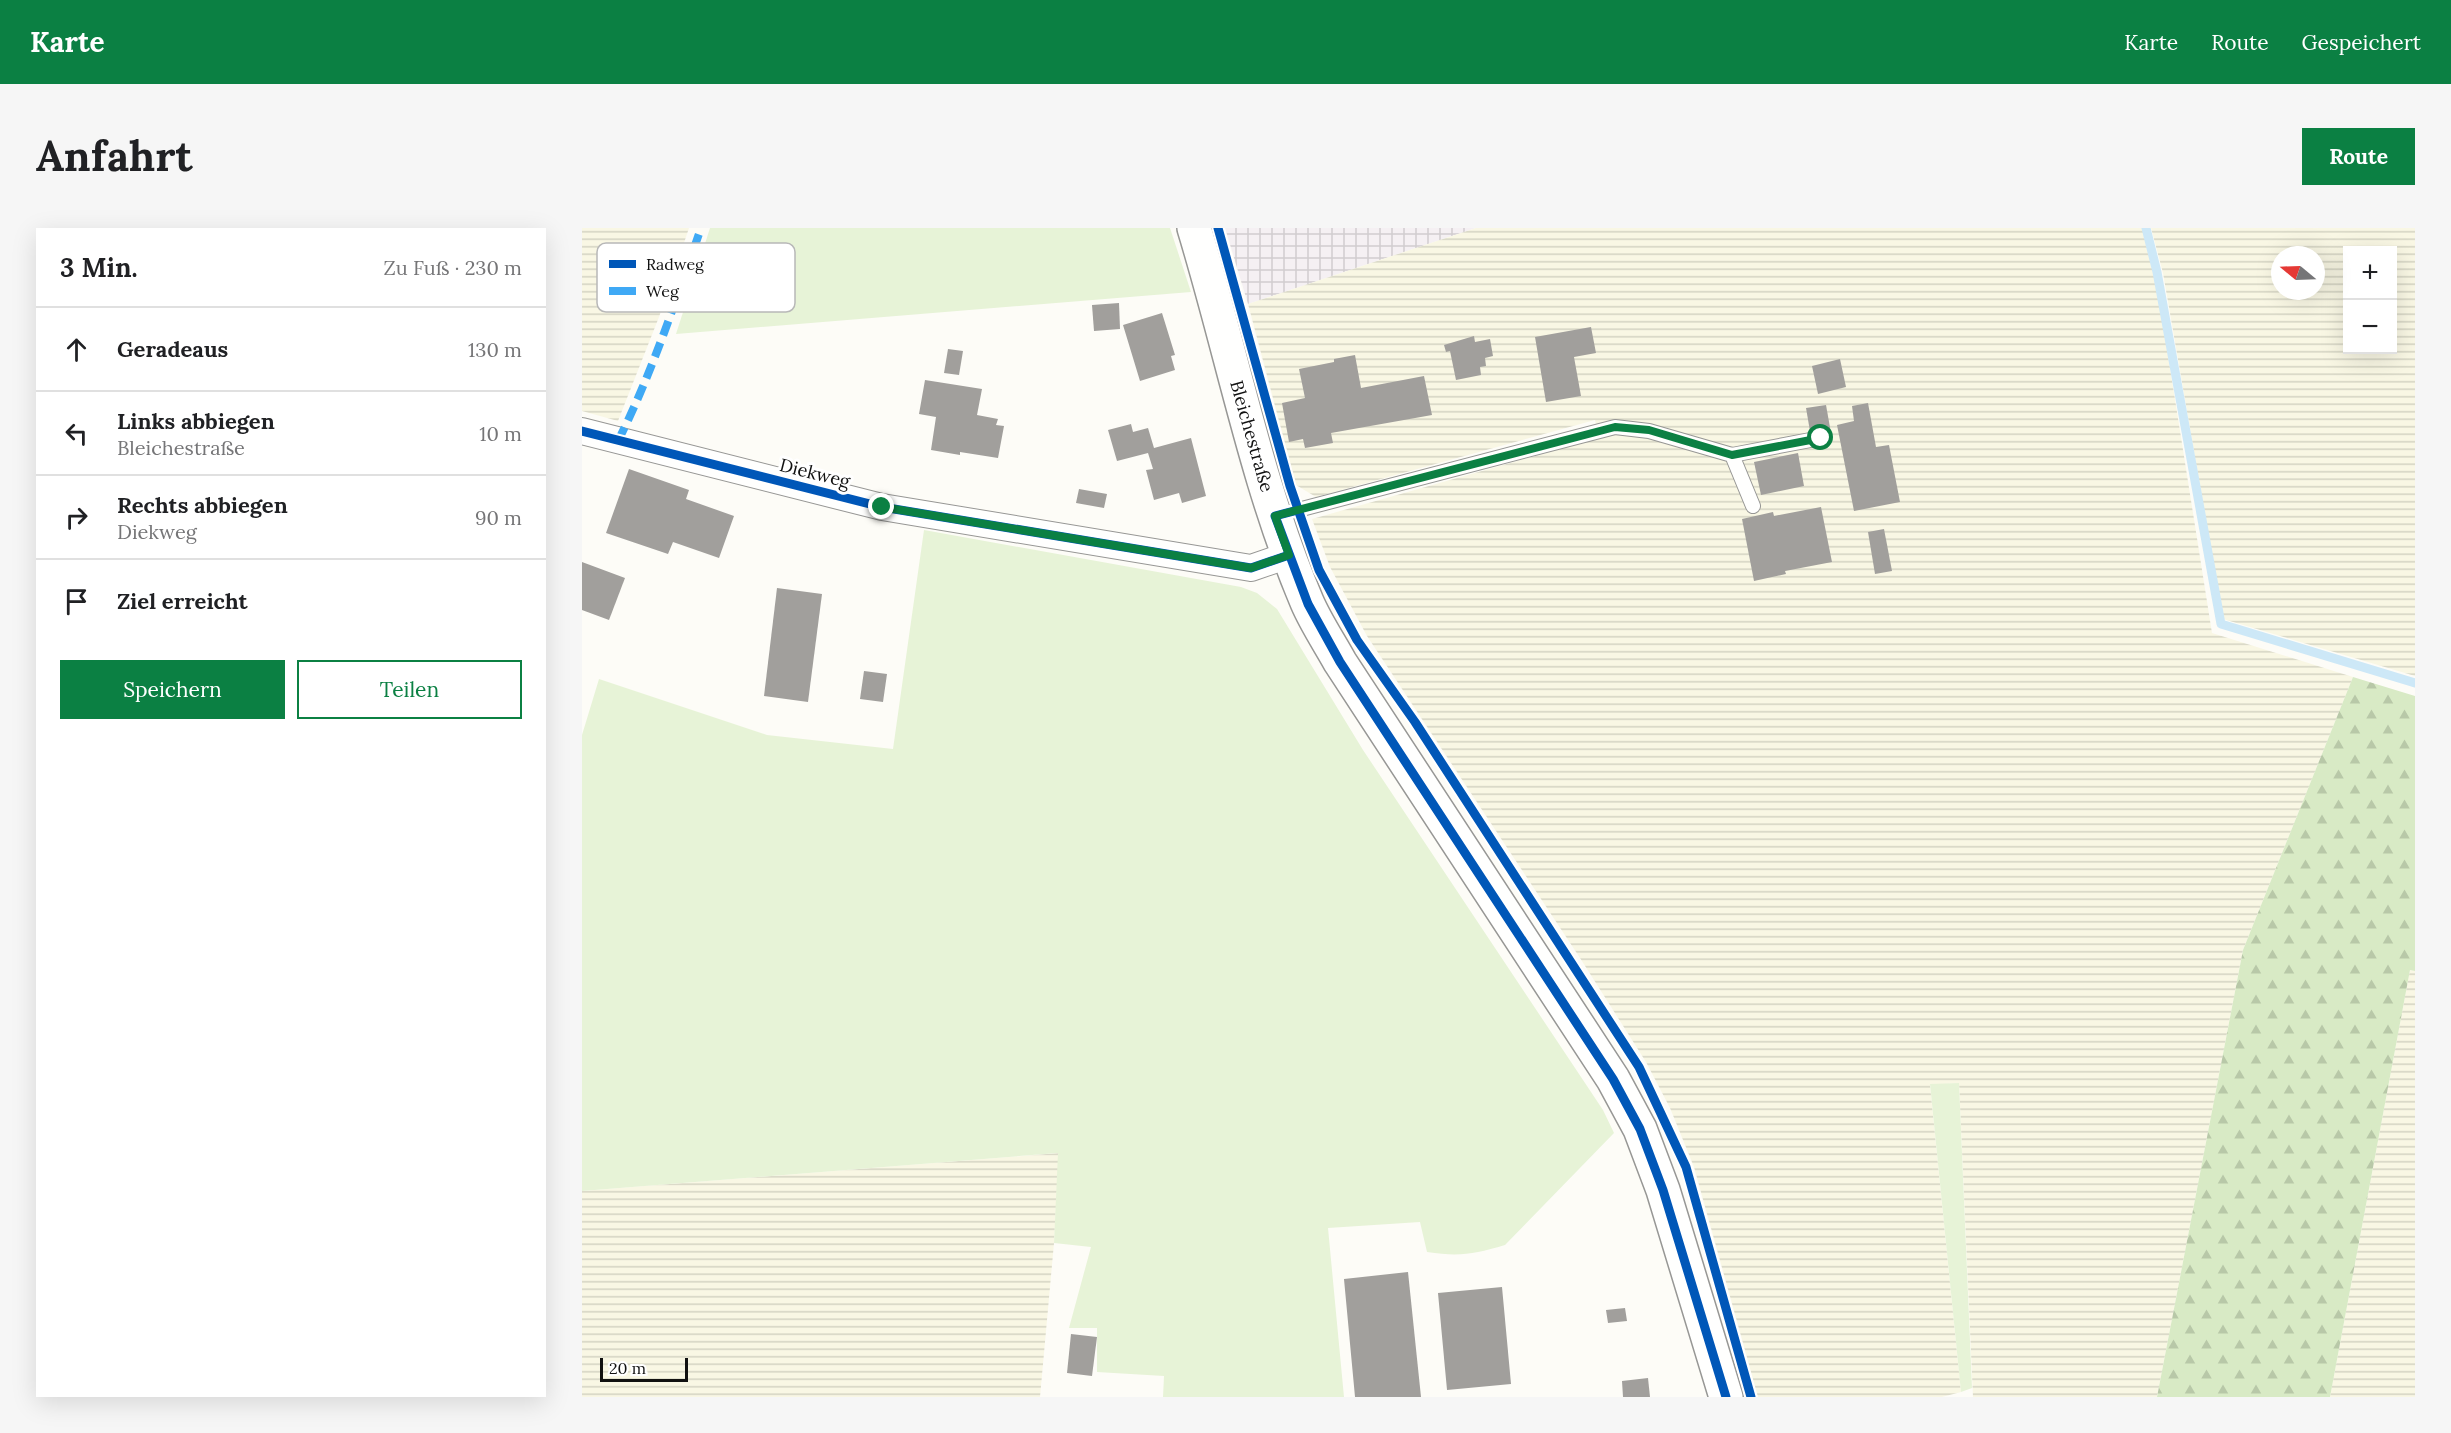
<!DOCTYPE html>
<html lang="de">
<head>
<meta charset="utf-8">
<style>
  :root { --surface:#fff; --page:#f6f6f6; --text:#202124; --muted:#757577; --line:#e0e0e0; --accent:#0b8043 }
  body { margin:0; font-family:Lora,serif; background:var(--page); color:var(--text) }
  .controls { position:absolute; right:18px; top:18px; display:grid; overflow:hidden; border-radius:0px; box-shadow:0 6px 24px #0002 }
  .controls button { width:54px; height:54px; display:grid; place-items:center; padding:0; border:0; border-bottom:2px solid var(--line); background:var(--surface); color:var(--text); font:30px sans-serif }
  .compass { position:absolute; left:1689px; top:18px; width:54px; height:54px; border-radius:50%; background:var(--surface); box-shadow:0 6px 24px #0002; rotate:289deg }
  .scale { position:absolute; left:18px; bottom:15px; width:88px; box-sizing:border-box; padding-left:6px; border:3px solid #111; border-top:0; font-size:16px; line-height:21px; white-space:nowrap; color:#111; -webkit-text-stroke:4px #fff; paint-order:stroke }
  .stop { position:absolute; width:18px; height:18px; margin:-14px; border:4px solid #0b8043; border-radius:50%; background:#fff }
  .stop.end { background:#0b8043; border-color:#fff; box-shadow:0 2px 6px #0008 }
  .list { margin:0; padding:0; list-style:none }
  h2 { display:flex; justify-content:space-between; align-items:center; height:78px; margin:0; padding:0 24px; font-size:26px }
  h2 small { font-size:20px; font-weight:400; color:var(--muted) }
  .list li { display:grid; grid-template-columns:39px 1fr auto; gap:18px; align-items:center; box-sizing:border-box; height:84px; padding:0 24px; border-top:2px solid var(--line) }
  .list b { display:block; font-size:22px; white-space:nowrap }
  .list p { margin:0; font-size:20px; white-space:nowrap; color:var(--muted) }
  .list em { font-size:20px; font-style:normal; color:var(--muted) }
  .actions { display:flex; gap:12px; padding:18px 24px }
  .actions a { flex:1; padding:14px 0; border:2px solid var(--accent); border-radius:0px; text-align:center; font-size:21px; color:var(--accent) }
  .actions .main { background:var(--accent); color:#fff }
  .icon { flex:none; width:33px; height:33px; fill:none; stroke:currentColor; stroke-width:2; stroke-linecap:round; stroke-linejoin:round }
  .map { position:relative; flex:none; width:1833px; height:1169px; overflow:hidden; border-radius:0px }
  header { display:flex; align-items:center; gap:36px; box-sizing:border-box; height:84px; padding:0 30px; background:var(--accent); color:#fff }
  header strong { font-size:28px }
  nav { display:flex; gap:33px; margin-inline-start:auto; font-size:21px }
  .intro { display:flex; align-items:center; justify-content:space-between; box-sizing:border-box; height:144px; padding:0 36px }
  h1 { margin:0; font-size:42px }
  .button { padding:15px 27px; border-radius:0px; background:var(--accent); color:#fff; font-size:21px; font-weight:700 }
  main { display:flex; gap:36px; padding:0 36px }
  aside { flex:1; background:var(--surface); border-radius:0px; box-shadow:0 6px 24px #0002 }
  .map>svg:first-child { display:block }
  .industrial { fill:url(#industrial-grid) }
  .farmland { fill:url(#farmland-rules); fill-rule:evenodd }
  .grass { fill:#e7f3d7 }
  .forest { fill:url(#forest-firs) }
  .lines { fill:none; stroke-linecap:round; stroke-linejoin:round }
  .stream { stroke:#cde8f7; stroke-width:9 }
  .building { fill:#a19f9c }
  .service-casing { stroke:#979795; stroke-width:16 }
  .minor-casing { stroke:#979795; stroke-width:28 }
  .tertiary-casing { stroke:#979795; stroke-width:36 }
  .service { stroke:#fffffe; stroke-width:14 }
  .minor { stroke:#fffffe; stroke-width:26 }
  .tertiary { stroke:#fffffe; stroke-width:33 }
  .quiet { stroke:#3fa9f5; stroke-width:8; stroke-dasharray:15 8; stroke-linecap:butt }
  .cycleway-casing { stroke:#fff; stroke-width:13 }
  .cycleway { stroke:#0057b8; stroke-width:9 }
  .route { stroke:#0b8043; stroke-width:8 }
  .labels { text-anchor:middle; dominant-baseline:central; stroke-width:6; stroke-linejoin:round; paint-order:stroke }
  .street-label { font-size:18px; fill:#111; stroke:#fff }
  .key { fill:#fff; stroke:#b8b8b8; stroke-width:1.5 }
  .key-label { font-size:16px; fill:#111 }
</style>
</head>
<body>
<header>
<strong>Karte</strong>
<nav><a>Karte</a><a>Route</a><a>Gespeichert</a></nav>
</header>
<div class="intro"><h1>Anfahrt</h1><a class="button">Route</a></div>
<main>
<aside>
<h2>3 Min.<small>Zu Fuß · 230 m</small></h2>
<ul class="list">
<li><svg class="icon" aria-label="ahead" viewBox="0 0 24 24"><path d="M12 20V5M6 11l6-6 6 6"/></svg><div><b>Geradeaus</b></div><em>130 m</em></li>
<li><svg class="icon" aria-label="left" viewBox="0 0 24 24"><path d="M17 20v-9H6M10 6l-5 5 5 5"/></svg><div><b>Links abbiegen</b><p>Bleichestraße</p></div><em>10 m</em></li>
<li><svg class="icon" aria-label="right" viewBox="0 0 24 24"><path d="M7 20v-9h11M14 6l5 5-5 5"/></svg><div><b>Rechts abbiegen</b><p>Diekweg</p></div><em>90 m</em></li>
<li><svg class="icon" aria-label="arrive" viewBox="0 0 24 24"><path d="M6 21V4h12l-3 4 3 4H6"/></svg><div><b>Ziel erreicht</b></div></li>
</ul>
<div class="actions"><a class="main">Speichern</a><a>Teilen</a></div>
</aside>
<div class="map">
<svg width="1833" height="1169" viewBox="0 0 1833 1169">
  <defs>
    <pattern id="industrial-grid" width="8" height="8" patternUnits="userSpaceOnUse" patternTransform="scale(1.5)"><rect width="8" height="8" fill="#f5f0f3"/><path d="M0 4h8M4 0v8" fill="none" stroke="#d1cdcf"/></pattern>
    <pattern id="farmland-rules" width="6" height="5" patternUnits="userSpaceOnUse" patternTransform="scale(1.5)"><rect width="6" height="5" fill="#f9f7e4"/><path d="M0 2.5h6" fill="none" stroke="#d4d3c3"/></pattern>
    <pattern id="forest-firs" width="22" height="20" patternUnits="userSpaceOnUse" patternTransform="scale(1.5)"><rect width="22" height="20" fill="#d8eac5"/><path d="M5 1l3.5 6h-7zM16 11l3.5 6h-7z" fill="#b8c8a8"/></pattern>
  </defs>
  <rect width="100%" height="100%" fill="#fdfcf7"/>
  <!-- industrial -->
  <polygon class="industrial" points="643,0 894,0 666,76"/>
  <!-- farmland -->
  <g class="farmland">
    <polygon points="0,0 107,0 77,89 36,193 0,183"/>
    <polygon points="894,0 1561,0 1573,45 1630,405 1771,449 1661,722 1575,1169 1391,1169 1377,855 1348,857 1379,1164 1360,1169 1176,1169 1112,939 1088,880 1064,834 998,730 785,408 748,339 730,291 1017,210 1013,192 734,269 714,257 666,76"/>
    <path d="M1569,0H1833V448L1641,391L1581,45ZM1766,22H1810V122H1766ZM1698,27H1734V63H1698Z"/>
    <polygon points="1828,742 1833,743 1833,1169 1748,1169"/>
    <polygon points="477,925 472,1015 458,1169 0,1169 0,963"/>
  </g>
  <!-- grass -->
  <g class="grass">
    <polygon points="128,0 588,0 609,64 94,106"/>
    <path d="M342,302L659,359L675,365L695,381L781,522L1021,882L1032,905L923,1017C892,1026 878,1029 845,1024L838,994L746,1000L762,1169H581L582,1148L515,1144V1100H487L509,1019L472,1015L476,925L0,963V507L17,451L185,507L311,521Z"/>
    <polygon points="1377,855 1390,1160 1379,1164 1348,856"/>
  </g>
  <!-- forest -->
  <polygon class="forest" points="1771,449 1833,468 1833,743 1828,742 1748,1169 1575,1169 1661,722"/>
  <g class="lines">
    <!-- stream -->
    <polyline class="stream" points="1564,0 1575,44 1639,396 1833,455"/>
  </g>
  <!-- building -->
  <g class="building">
    <polygon points="537,75 538,101 512,103 510,77"/>
    <polygon points="580,85 593,127 589,128 593,142 558,153 541,97"/>
    <polygon points="1009,99 1014,125 992,129 999,168 964,174 953,109"/>
    <polygon points="892,108 893,114 908,111 911,128 903,130 904,138 898,139 899,147 874,152 868,123 864,124 862,117"/>
    <polygon points="366,121 381,123 377,147 362,145"/>
    <polygon points="773,127 779,160 842,148 850,187 749,205 751,215 723,220 721,211 707,214 700,175 723,170 717,141 752,134 752,131"/>
    <polygon points="1258,131 1264,159 1236,166 1230,138"/>
    <polygon points="343,152 400,161 395,187 416,191 414,197 422,198 416,230 378,224 378,227 349,222 354,189 337,186"/>
    <polygon points="1286,175 1294,219 1307,217 1318,274 1272,283 1255,197 1272,193 1270,178"/>
    <polygon points="1244,177 1249,205 1229,209 1224,180"/>
    <polygon points="549,196 551,204 566,200 572,220 609,210 624,268 600,275 597,265 572,272 564,242 571,241 566,225 535,233 526,202"/>
    <polygon points="1216,225 1222,258 1179,267 1172,234"/>
    <polygon points="47,241 107,262 104,271 152,288 137,330 91,314 86,326 24,305"/>
    <polygon points="497,261 525,266 522,280 494,275"/>
    <polygon points="1239,279 1250,334 1203,343 1204,346 1172,353 1160,291 1191,284 1192,288"/>
    <polygon points="1302,301 1310,343 1293,346 1286,304"/>
    <polygon points="0,334 43,350 27,392 0,382"/>
    <polygon points="195,360 240,366 226,474 182,468"/>
    <polygon points="282,443 305,446 301,474 278,471"/>
    <polygon points="826,1044 839,1169 773,1169 762,1051"/>
    <polygon points="920,1059 929,1156 865,1162 856,1065"/>
    <polygon points="1043,1080 1045,1093 1026,1095 1024,1082"/>
    <polygon points="489,1106 515,1109 510,1148 485,1145"/>
    <polygon points="1066,1150 1068,1169 1041,1169 1040,1153"/>
  </g>
  <g class="lines">
    <!-- service casing -->
    <g class="service-casing">
      <g id="service">
        <polyline points="1150,227 1239,210"/>
        <polyline points="693,288 1033,199 1067,203 1150,227 1171,278"/>
      </g>
    </g>
    <!-- minor casing -->
    <g class="minor-casing">
      <polyline id="minor" points="0,203 300,279 669,340 707,327"/>
    </g>
    <!-- tertiary casing -->
    <g class="tertiary-casing">
      <path id="tertiary" d="M612,0C650,124 674,254 725,374C734,395 747,414 758,434L1031,851L1058,901L1081,962L1144,1169"/>
    </g>
    <!-- service -->
    <use href="#service" class="service"/>
    <!-- minor -->
    <use href="#minor" class="minor"/>
    <!-- tertiary -->
    <use href="#tertiary" class="tertiary"/>
    <!-- quiet -->
    <path class="quiet" d="M36,213C70,145 94,72 119,0"/>
    <!-- cycleway casing -->
    <g class="cycleway-casing">
      <g id="cycleway">
        <polyline points="636,0 708,258 737,342 775,412 833,494 1057,839 1104,939 1169,1169"/>
        <polyline points="0,203 300,279 669,340 707,327"/>
        <polyline points="716,282 693,288 726,376 758,434 1031,851 1058,901 1081,962 1144,1169"/>
      </g>
    </g>
    <!-- cycleway -->
    <use href="#cycleway" class="cycleway"/>
  </g>
  <g class="lines">
    <!-- route -->
    <polyline class="route" points="300,279 669,340 707,327 693,288 1033,199 1067,202 1150,227 1239,210"/>
  </g>
  <g class="labels">
    <!-- street labels -->
    <g class="street-label">
      <text transform="translate(670 208) rotate(74)">Bleichestraße</text>
      <text transform="translate(233 245) rotate(14)">Diekweg</text>
    </g>
  </g>
  <!-- legend -->
  <rect x="15" y="15" width="198" height="69" rx="9" class="key"/>
  <rect x="27" y="32" width="27" height="8" fill="#0057b8"/>
  <rect x="27" y="59" width="27" height="8" fill="#3fa9f5"/>
  <g class="key-label">
    <text x="64" y="42">Radweg</text>
    <text x="64" y="69">Weg</text>
  </g>
</svg>
<div class="controls">
<button>+</button>
<button>−</button>
</div>
<svg class="compass" viewBox="-18 -18 36 36"><path d="M0-13l5 13h-10z" fill="#e53935"/><path d="M0 13l5-13h-10z" fill="#757577"/></svg>
<div class="scale">20 m</div>
<div class="stop" style="left:1239px;top:210px"></div>
<div class="stop end" style="left:300px;top:279px"></div>
</div>
</main>
</body>
</html>
